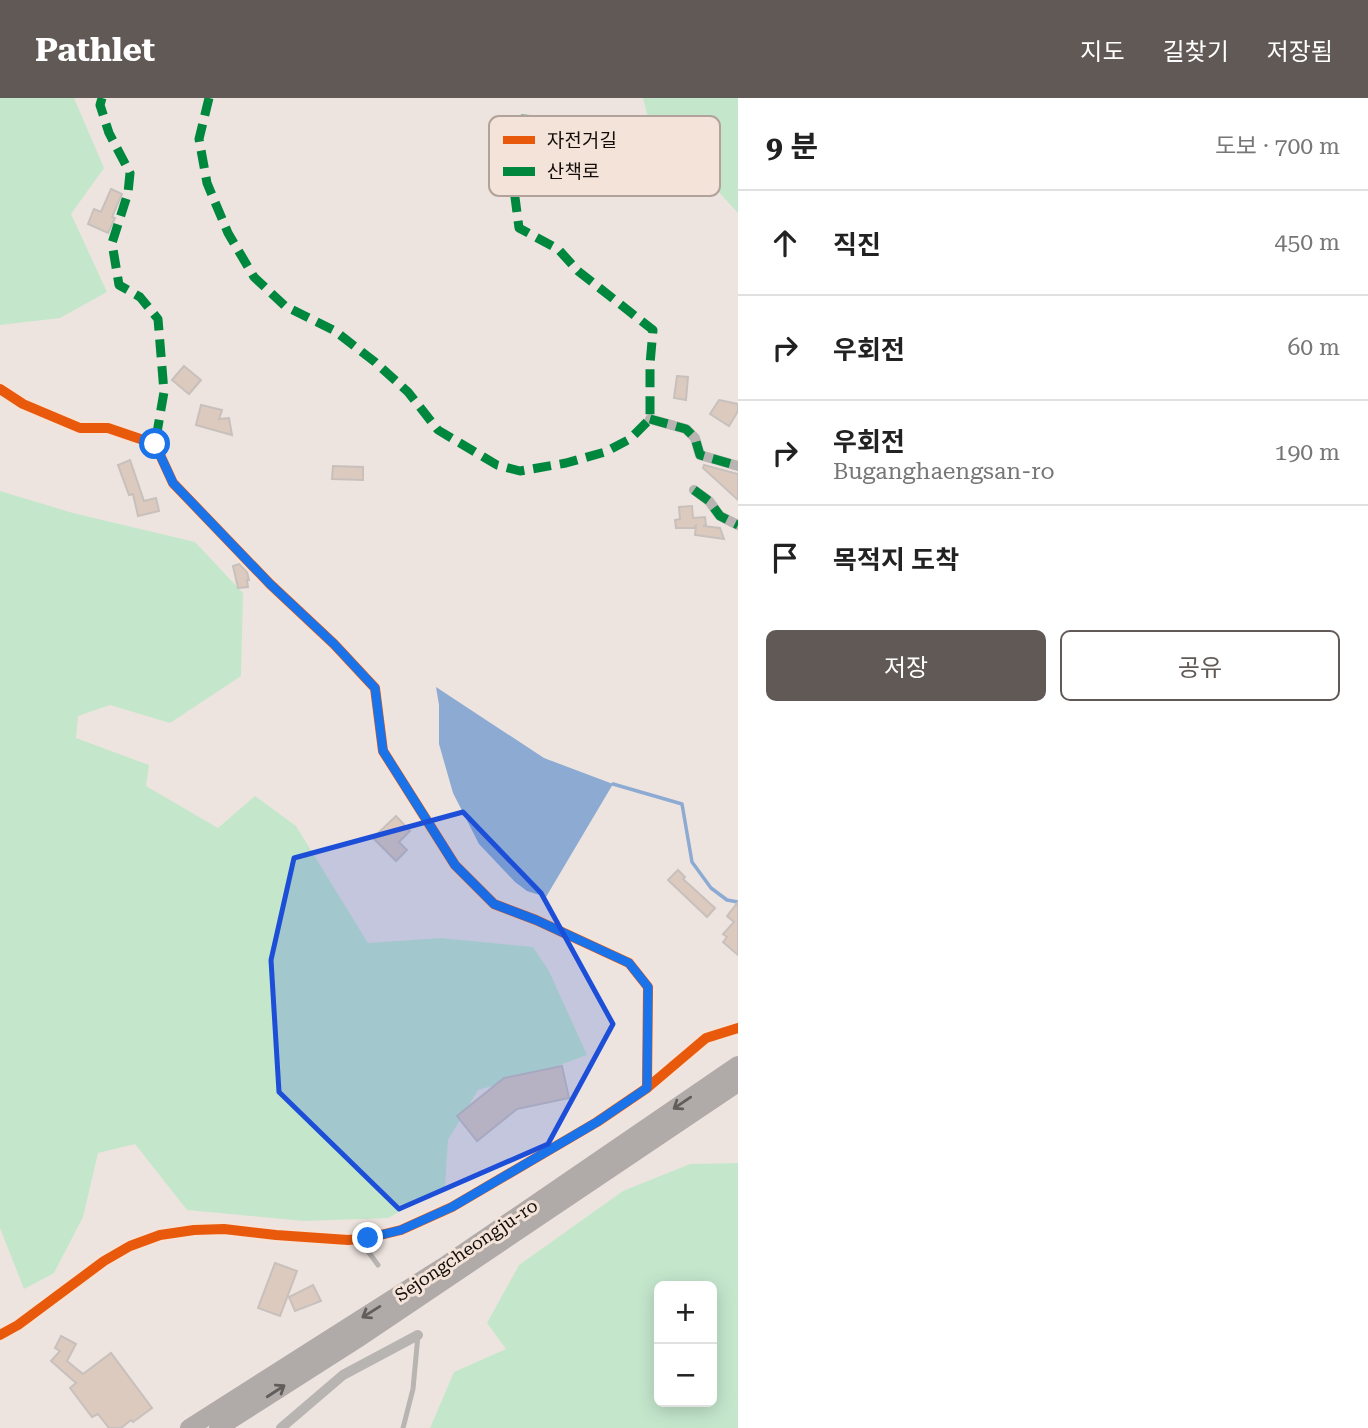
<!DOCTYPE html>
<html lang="ko">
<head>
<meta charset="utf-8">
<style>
  :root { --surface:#fff; --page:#f6f6f6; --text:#222; --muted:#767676; --line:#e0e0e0; --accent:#605955 }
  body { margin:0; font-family:"Roboto Serif","Noto Sans KR",serif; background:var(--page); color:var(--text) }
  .controls { position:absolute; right:21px; bottom:21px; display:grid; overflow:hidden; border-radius:10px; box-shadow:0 4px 18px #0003 }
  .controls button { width:63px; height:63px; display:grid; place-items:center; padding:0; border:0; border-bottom:2px solid var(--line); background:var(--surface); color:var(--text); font:35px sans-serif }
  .stop { position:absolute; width:21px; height:21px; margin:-16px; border:5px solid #1a73e8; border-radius:50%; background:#fff }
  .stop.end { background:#1a73e8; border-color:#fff; box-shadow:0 2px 7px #0008 }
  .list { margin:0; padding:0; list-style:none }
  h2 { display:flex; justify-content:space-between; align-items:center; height:91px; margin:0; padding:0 28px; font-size:30px }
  h2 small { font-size:23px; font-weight:400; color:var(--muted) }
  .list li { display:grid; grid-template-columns:46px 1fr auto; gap:21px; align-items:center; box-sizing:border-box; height:105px; padding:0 28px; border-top:2px solid var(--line) }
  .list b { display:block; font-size:26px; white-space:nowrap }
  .list p { margin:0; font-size:23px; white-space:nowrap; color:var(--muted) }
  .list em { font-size:23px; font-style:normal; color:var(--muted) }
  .actions { display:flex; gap:14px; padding:21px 28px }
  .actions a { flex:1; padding:16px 0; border:2px solid var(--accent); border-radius:10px; text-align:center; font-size:24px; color:var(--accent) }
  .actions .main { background:var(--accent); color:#fff }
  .icon { flex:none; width:38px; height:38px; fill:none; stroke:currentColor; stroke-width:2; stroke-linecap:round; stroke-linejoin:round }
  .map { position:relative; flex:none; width:738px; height:1330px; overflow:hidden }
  header { display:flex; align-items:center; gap:42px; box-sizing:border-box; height:98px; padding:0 35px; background:var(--accent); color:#fff }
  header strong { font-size:33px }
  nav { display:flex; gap:38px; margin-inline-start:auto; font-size:24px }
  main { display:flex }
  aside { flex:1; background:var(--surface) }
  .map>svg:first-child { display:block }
  .green { fill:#c4e7cc; fill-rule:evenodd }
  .water { fill:#8dabd2 }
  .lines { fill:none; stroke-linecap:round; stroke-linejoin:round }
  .stream { stroke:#8dabd2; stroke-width:3.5 }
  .building { fill:#dccabf; stroke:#c8c0bc; stroke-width:2 }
  .service { stroke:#b8b4b2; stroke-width:5 }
  .minor { stroke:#b8b4b2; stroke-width:10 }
  .tertiary { stroke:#b8b4b2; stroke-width:12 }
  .trunk { stroke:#b0aaa8; stroke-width:18 }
  .quiet { stroke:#00873e; stroke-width:9; stroke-dasharray:18 9; stroke-linecap:butt }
  .cycleway-casing { stroke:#f4e3d9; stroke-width:15 }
  .cycleway { stroke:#e8590c; stroke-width:10 }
  .oneway { stroke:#625c5a }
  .route { stroke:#1a73e8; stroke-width:9 }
  .marked { fill:#1d4ed8; fill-opacity:0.2; stroke:#1d4ed8; stroke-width:5; stroke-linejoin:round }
  .labels { text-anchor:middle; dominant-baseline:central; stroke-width:6; stroke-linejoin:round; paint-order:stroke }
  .street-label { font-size:18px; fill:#140e0b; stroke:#f4e3d9 }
  .key { fill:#f4e3d9; stroke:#b1a39b; stroke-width:2 }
  .key-label { font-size:19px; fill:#140e0b }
</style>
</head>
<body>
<header>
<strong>Pathlet</strong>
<nav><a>지도</a><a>길찾기</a><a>저장됨</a></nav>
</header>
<main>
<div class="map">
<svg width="738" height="1330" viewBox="0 0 738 1330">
  <rect width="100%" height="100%" fill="#eee4df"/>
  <!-- green -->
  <g class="green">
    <polygon points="0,0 74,0 104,70 71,116 107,194 60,220 0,227"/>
    <polygon points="643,0 738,0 738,115 647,16"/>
    <polygon points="0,393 73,415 195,444 243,495 241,578 170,625 110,607 78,618 76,640 149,667 146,688 218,730 255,698 296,728 368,845 440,840 533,849 549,873 587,957 535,976 478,992 448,1042 445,1089 388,1120 304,1123 187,1112 135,1046 98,1055 83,1119 54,1175 24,1191 0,1130"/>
    <path d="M738,1065V1330H430L454,1274L506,1251L487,1225L519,1167L623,1093L690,1066ZM659,1188H712V1304H659Z"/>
  </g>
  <!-- water -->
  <polygon class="water" points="436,589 544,660 613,686 546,799 527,793 515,784 479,746 453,695 439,646 439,607"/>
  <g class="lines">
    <!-- stream -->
    <polyline class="stream" points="613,686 682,706 692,764 711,790 727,802 738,804"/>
  </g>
  <!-- building -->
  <g class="building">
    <polygon points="111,91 122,96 112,119 115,120 108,135 88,126 94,111 101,114"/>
    <polygon points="184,268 201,282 189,296 172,282"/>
    <polygon points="677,278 688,279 686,302 674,300"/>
    <polygon points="719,302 738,306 738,313 729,328 710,316"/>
    <polygon points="201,307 222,312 219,321 229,320 232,337 196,327"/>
    <polygon points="130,362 144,403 156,400 159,413 138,418 133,396 129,397 118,367"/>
    <polygon points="704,367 738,376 738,402 703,370"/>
    <polygon points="333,368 363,369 363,382 332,381"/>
    <polygon points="692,408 693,420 705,419 706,427 703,428 720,430 724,441 695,437 696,428 694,430 676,430 675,422 680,421 679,409"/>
    <polygon points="240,466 247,474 249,482 247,482 248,489 238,490 233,468"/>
    <polygon points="396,718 410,733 399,744 407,752 396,763 373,740"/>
    <polygon points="678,772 685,779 683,781 715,810 707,819 668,782"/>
    <polygon points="738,804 738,857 723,844 727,839 723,836 734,824 727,818"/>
    <polygon points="562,968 569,1000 517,1011 477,1043 457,1018 504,980"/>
    <polygon points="275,1165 297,1173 280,1218 258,1210"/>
    <polygon points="313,1187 321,1203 295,1213 289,1199"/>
    <polygon points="61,1238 76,1246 67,1263 83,1276 111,1255 152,1310 133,1324 131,1322 121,1330 109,1330 98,1316 92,1319 70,1290 76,1285 51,1263 60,1253 55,1250"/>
  </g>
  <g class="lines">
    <!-- service -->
    <g class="service">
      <polyline points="359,1141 378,1167"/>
      <polyline points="403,1330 413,1291 418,1237"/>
    </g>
    <!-- minor -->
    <g class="minor">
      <polyline points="0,291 23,306 80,330 108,330 155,346 173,385 270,486 334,546 375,590 383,653 455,767 494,806 536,822 629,865 648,889 647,990"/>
      <polyline points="650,321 686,331 695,340 700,357 738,368"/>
      <polyline points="694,392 709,403 720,418 738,427"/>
      <polyline points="281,1330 343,1277 418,1237"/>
    </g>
    <!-- tertiary -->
    <polyline class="tertiary" points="0,1237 18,1227 104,1163 130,1148 160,1137 194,1132 224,1131 276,1137 348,1142 368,1140 401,1132 452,1109 597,1024 647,990 706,940 738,930"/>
    <!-- trunk -->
    <g class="trunk">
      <polyline points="189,1330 447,1166 738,967"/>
      <polyline points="218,1330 356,1242 738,985"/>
    </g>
    <!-- quiet -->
    <g class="quiet">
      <polyline points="102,0 100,7 109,35 130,75 128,95 112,145 119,187 140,199 158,221 164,294 155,346"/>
      <polyline points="209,0 199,41 207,85 228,135 254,179 285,208 335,233 375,264 408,294 438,332 497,367 520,373 566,365 605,354 630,341 650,321 650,266 653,232 578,173 558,151 519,130 513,84 524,46 526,10"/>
      <polyline points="650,321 686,331 695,340 700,357 738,368"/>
      <polyline points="694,392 709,403 720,418 738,427"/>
    </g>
    <!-- cycleway casing -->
    <g class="cycleway-casing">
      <g id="cycleway">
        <polyline points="0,291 23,306 80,330 108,330 155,346 173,385 270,486 334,546 375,590 383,653 455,767 494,806 536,822 629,865 648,889 647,990"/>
        <polyline points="0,1237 18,1227 104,1163 130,1148 160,1137 194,1132 224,1131 276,1137 348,1142 368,1140 401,1132 452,1109 597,1024 647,990 706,940 738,930"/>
      </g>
    </g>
    <!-- cycleway -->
    <use href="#cycleway" class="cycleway"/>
  </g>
  <!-- one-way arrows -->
  <defs><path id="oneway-shaft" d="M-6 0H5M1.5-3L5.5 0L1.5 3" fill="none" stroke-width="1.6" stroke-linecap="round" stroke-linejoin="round" transform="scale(1.75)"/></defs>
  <g class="oneway">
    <use href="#oneway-shaft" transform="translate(682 1005) rotate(146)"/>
    <use href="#oneway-shaft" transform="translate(371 1214) rotate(148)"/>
    <use href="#oneway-shaft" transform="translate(276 1293) rotate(-33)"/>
  </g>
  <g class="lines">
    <!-- route -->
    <polyline class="route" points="155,346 173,385 270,486 334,546 375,590 383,653 455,767 494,806 536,822 629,865 648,889 647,990 597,1024 452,1109 401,1132 368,1140"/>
  </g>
  <!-- marked area -->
  <path class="marked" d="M463,714L541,795L613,926L548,1046L399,1111L279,994L271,862L294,760Z"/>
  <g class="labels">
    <!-- street labels -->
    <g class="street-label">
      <text transform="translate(466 1152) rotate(-34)">Sejongcheongju-ro</text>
    </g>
  </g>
  <!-- legend -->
  <rect x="489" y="18" width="231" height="80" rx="10" class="key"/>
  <rect x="503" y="38" width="32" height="8" fill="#e8590c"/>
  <rect x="503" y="69" width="32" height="9" fill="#00873e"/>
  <g class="key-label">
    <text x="547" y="49">자전거길</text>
    <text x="547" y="80">산책로</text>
  </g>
</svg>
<div class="controls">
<button>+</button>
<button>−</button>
</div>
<div class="stop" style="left:155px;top:346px"></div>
<div class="stop end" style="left:368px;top:1140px"></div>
</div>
<aside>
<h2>9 분<small>도보 · 700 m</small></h2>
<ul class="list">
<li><svg class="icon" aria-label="ahead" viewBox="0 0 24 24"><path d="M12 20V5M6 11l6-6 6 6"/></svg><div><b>직진</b></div><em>450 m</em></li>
<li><svg class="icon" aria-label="right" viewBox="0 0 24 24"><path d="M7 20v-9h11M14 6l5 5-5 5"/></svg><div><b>우회전</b></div><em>60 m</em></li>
<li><svg class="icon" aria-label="right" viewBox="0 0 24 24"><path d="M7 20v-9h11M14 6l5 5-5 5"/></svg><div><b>우회전</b><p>Buganghaengsan-ro</p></div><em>190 m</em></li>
<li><svg class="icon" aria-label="arrive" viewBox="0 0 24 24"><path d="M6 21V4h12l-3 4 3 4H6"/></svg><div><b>목적지 도착</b></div></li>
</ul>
<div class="actions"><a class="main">저장</a><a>공유</a></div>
</aside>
</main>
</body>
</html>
